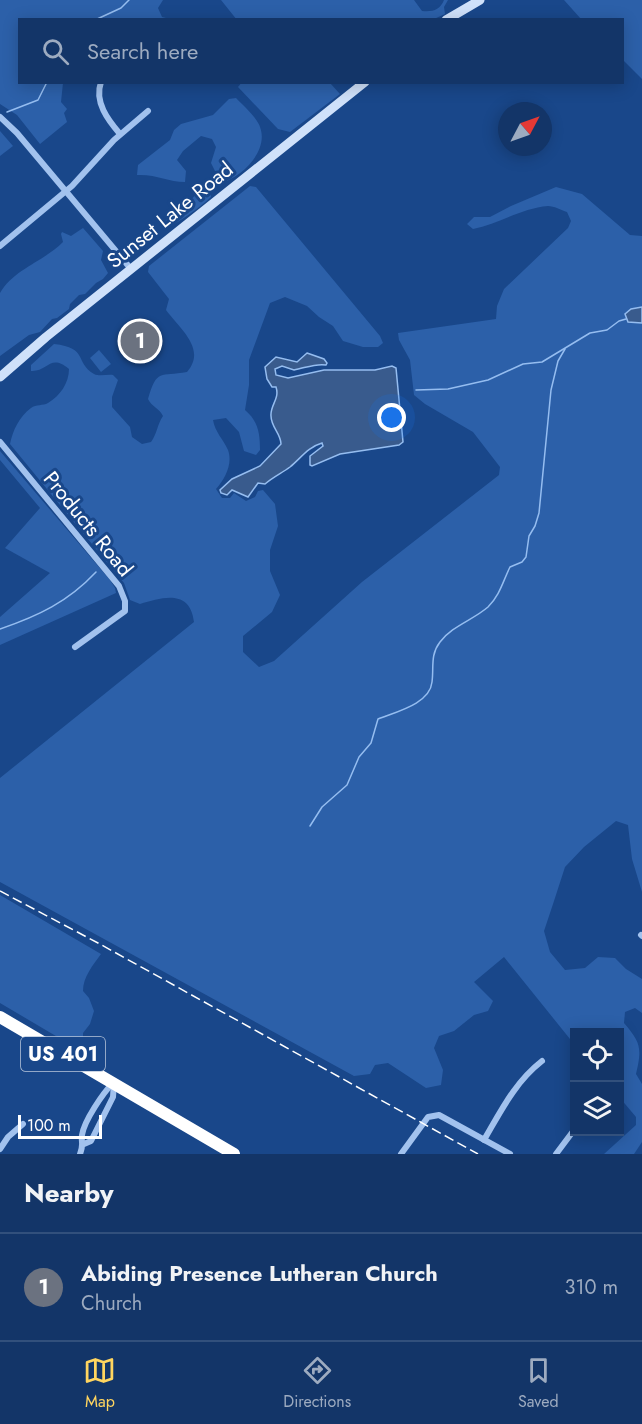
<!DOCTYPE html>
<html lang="en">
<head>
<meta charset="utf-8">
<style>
  :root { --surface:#133568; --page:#204071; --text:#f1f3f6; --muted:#9dabc0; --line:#32507c; --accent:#ffd55f }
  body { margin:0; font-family:Jost,sans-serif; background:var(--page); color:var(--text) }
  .controls { position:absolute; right:18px; bottom:18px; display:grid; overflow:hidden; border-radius:0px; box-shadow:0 3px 15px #0003 }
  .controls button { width:54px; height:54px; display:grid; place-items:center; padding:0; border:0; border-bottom:2px solid var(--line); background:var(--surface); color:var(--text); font:30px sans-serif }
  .compass { position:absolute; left:498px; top:102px; width:54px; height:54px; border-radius:50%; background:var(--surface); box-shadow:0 3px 15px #0003; rotate:49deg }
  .scale { position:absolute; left:18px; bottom:15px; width:84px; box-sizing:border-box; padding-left:6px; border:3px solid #fff; border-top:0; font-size:16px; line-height:21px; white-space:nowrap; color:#fff; -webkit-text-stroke:4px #19478a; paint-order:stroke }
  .you { position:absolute; left:392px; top:418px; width:21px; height:21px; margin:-15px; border:4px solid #fff; border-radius:50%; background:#1a73e8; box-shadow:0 0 0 9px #1a73e833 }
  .badge { display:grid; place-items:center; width:39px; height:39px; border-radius:50%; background:var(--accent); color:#fff; font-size:20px; font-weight:700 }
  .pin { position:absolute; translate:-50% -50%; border:3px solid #fff; box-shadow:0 2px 6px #0006 }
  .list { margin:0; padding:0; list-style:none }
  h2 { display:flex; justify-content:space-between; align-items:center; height:78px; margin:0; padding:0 24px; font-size:26px }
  h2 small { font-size:20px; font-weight:400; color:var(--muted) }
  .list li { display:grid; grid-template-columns:39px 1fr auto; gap:18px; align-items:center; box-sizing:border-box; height:108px; padding:0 24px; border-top:2px solid var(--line) }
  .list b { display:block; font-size:22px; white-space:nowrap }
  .list p { margin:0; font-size:20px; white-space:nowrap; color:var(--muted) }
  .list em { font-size:20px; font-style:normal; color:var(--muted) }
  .icon { flex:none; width:33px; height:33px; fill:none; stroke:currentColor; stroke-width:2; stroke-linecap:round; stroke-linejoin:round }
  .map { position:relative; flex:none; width:642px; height:1154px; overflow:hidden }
  .search { position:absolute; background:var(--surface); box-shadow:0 3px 15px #0003; left:18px; right:18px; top:18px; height:66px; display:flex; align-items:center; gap:15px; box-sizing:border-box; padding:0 21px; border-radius:0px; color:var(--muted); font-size:22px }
  .sheet { height:186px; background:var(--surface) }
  nav { display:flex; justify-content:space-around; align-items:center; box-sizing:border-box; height:84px; border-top:2px solid var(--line); background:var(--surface); font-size:16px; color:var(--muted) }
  nav a { display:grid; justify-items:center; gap:3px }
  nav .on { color:var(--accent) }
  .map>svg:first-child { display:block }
  .green { fill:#2c60a9 }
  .water { fill:#395b8d; stroke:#95bdf0; stroke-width:1.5 }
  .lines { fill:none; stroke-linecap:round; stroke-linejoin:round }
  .stream { stroke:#95bdf0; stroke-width:1.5 }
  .street { stroke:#a2c2ee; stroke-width:6 }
  .secondary { stroke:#cfe1fa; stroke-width:9 }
  .highway { stroke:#fff; stroke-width:12 }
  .rail { stroke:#fff; stroke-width:1.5; stroke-dasharray:10 4.5; stroke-linecap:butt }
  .labels { text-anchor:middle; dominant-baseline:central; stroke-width:6; stroke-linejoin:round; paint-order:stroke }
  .shield { fill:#19478a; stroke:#bac8dc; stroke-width:1.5 }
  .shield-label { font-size:20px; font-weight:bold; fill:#fff }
  .street-label { font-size:21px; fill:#fff; stroke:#19478a }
</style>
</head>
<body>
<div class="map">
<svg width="642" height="1154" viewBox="0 0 642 1154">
  <rect width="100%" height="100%" fill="#19478a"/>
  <!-- green -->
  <g class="green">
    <polygon points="0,0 163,0 158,8 162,17 170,19 20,20 20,82 63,83 61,102 67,109 64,113 67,122 40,144 17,115 0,104"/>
    <path d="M221,0H414L422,11C433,12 440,10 444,0H448L444,7L445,14L434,19L237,20Z"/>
    <polygon points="564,0 642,0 642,79 623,60 622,20 581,19"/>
    <polygon points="242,82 330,83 340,94 290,132 278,129 238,87"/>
    <path d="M236,98C242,104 258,119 260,127C269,151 242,177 221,183L211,163L216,147L212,139L201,136L183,151L177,160L186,171L185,182C168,182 156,174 137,175L138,165L170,140L174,130L181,124L213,115L229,99Z"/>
    <polygon points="0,131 13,146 0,156"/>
    <path d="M250,186L256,187L380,336L383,343L378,347H363L343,341L333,326L319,317L307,306L285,297L270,303L249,360V385L245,410C258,421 260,433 260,450L256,455L244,451L239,432L226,418L213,420C215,432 223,439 228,450C233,464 225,479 216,489L222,498H230L234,493L246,501L255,497L258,491L263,490L275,504L278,526L270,550V571L280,595L272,612L243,636V652L259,667L274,661L362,582L499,475L500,467L473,432L425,404L414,395L410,360L399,340L398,333L496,319L497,306L504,289L568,228L571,221L567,212C561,210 554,206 548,206C522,208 498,224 473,229L467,224L474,217H490L511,206L556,187L582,194L630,235L642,236V892L632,859L628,825L616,821L584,847L565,867L554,901L544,931L550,952L565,970L585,968L598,957L615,958L626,969L642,979V1013L635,1008L625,1012L624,1023C641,1043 642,1048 636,1074L642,1084V1142L634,1154H604L636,1125V1117L620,1098V1032H574V1044L504,957L474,982L493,1001L488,1011L474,1015L454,1031L439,1036L434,1048L443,1070L441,1085L426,1088L388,1063L375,1065L370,1074L354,1076L0,882V778L194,622C190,589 163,597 140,604L130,600L124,583L10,444C13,430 19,417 31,408C36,404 43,406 48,403C60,396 69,383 69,369C50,353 48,372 31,371V365L54,344C89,348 74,362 94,374C100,377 107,374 113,375L118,380L112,397V407L130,427L132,437L142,444L151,442C157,434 157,425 163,416C159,408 152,407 148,399C157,368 160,377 187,372C207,349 180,329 166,310L169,299L148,272L149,266Z"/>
    <path d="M203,187L210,189L211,197C196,211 182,219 165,230L160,226L172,214L187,204Z"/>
    <path d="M83,228L103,251L101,260L108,273L103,279L96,283L85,294L79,295L70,304L69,309L57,318L52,319L40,332L29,335L0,356V293C14,269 43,262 63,242L61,234L62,232L71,236Z"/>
    <polygon points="99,350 111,364 101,372 90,358"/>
    <polygon points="0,451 110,580 115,588 116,593 0,645 0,617 50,573 5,548 40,508 0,460"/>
    <path d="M0,895L101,954C93,965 83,977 83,991L89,998L94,1011L90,1024L83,1033V1052L0,1003Z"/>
  </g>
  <!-- water -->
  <g class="water">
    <polygon points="642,307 642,323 628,322 625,314 631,309"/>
    <path d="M307,353L324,359L327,363L326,365C316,363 305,368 294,370L282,366L275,369L276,375L288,378L324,370H375L392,366L396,368L403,442L399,445L340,454L312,466L310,465V456L323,446L322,443C308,447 301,458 290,467C282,473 273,477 265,484L258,483L248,497L232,490L227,495L221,493L220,490L232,479L260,466L281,444C281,434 271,427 271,416C270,405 280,399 276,387H272L267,379L265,367L276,357L297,362Z"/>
  </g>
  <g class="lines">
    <!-- stream -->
    <g class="stream">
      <polyline points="95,20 121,8 129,0"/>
      <polyline points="7,112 38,100 47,82"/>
      <polyline points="416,390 448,389 488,380 523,364 542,362 590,333 607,330 619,321 626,319"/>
      <path d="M0,629C38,616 68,602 96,572"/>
      <path d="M310,826L322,807L347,785L359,757L371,743L378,719C395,712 430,704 432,682C434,667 430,655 440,642C452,626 473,620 488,607C500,595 503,581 510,567L522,562L526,557L529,536L535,526L539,513L551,390L558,361L565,349"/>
    </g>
    <!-- street -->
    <g class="street">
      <path d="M101,82C94,102 108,120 120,134"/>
      <polyline points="0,117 17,133 131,269"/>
      <polyline points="0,246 72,186 114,140 148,111"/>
      <polyline points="0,442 119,586 125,601 125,611 75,647"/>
      <polyline points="641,935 642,936"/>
      <path d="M484,1140C501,1111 515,1082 542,1061"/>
      <polyline points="84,1144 91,1141 113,1097 114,1083"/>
      <polyline points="0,1149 8,1137 23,1124"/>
      <path d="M80,1154C84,1144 81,1143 82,1135C84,1121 103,1093 113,1083"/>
      <polyline points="401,1154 428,1117 439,1115 510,1154"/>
      <polyline points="556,1154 574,1130"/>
    </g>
    <!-- secondary -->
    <g class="secondary">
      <polyline points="446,20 480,0"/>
      <polyline points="0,377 46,337 365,82"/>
    </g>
    <!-- highway -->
    <polyline class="highway" points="0,1017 234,1154"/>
    <!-- rail -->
    <polyline class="rail" points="0,891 98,943 478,1154"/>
  </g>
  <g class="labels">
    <!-- shield labels -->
    <rect class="shield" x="21" y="1037" width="84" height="34" rx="4.5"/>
    <g class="shield-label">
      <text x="63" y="1054">US 401</text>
    </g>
    <!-- street labels -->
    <g class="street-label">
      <text transform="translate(170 215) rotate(-39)">Sunset Lake Road</text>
      <text transform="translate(88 524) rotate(51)">Products Road</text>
    </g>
  </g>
</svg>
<div class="controls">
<button><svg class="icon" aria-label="locate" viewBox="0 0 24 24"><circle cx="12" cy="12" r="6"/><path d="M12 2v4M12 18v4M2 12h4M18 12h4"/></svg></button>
<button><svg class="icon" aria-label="layers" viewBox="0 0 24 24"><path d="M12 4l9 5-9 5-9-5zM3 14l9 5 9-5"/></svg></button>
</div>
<svg class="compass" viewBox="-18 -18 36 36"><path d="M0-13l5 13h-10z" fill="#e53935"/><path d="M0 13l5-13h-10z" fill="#9dabc0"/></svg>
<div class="scale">100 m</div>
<div class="you"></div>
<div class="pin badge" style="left:140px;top:341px;background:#6b7280">1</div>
<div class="search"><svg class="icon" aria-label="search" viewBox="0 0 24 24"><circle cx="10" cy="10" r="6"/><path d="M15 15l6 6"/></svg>Search here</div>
</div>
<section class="sheet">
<h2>Nearby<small></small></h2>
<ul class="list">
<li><span class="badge" style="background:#6b7280">1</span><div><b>Abiding Presence Lutheran Church</b><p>Church</p></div><em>310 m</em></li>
</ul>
</section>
<nav>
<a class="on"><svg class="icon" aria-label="map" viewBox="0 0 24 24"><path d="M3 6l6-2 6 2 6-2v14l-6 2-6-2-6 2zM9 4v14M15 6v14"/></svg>Map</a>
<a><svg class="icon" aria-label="directions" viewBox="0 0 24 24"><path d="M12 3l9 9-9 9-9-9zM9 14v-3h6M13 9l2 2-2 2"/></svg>Directions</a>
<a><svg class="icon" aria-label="saved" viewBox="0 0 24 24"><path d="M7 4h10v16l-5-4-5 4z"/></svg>Saved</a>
</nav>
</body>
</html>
